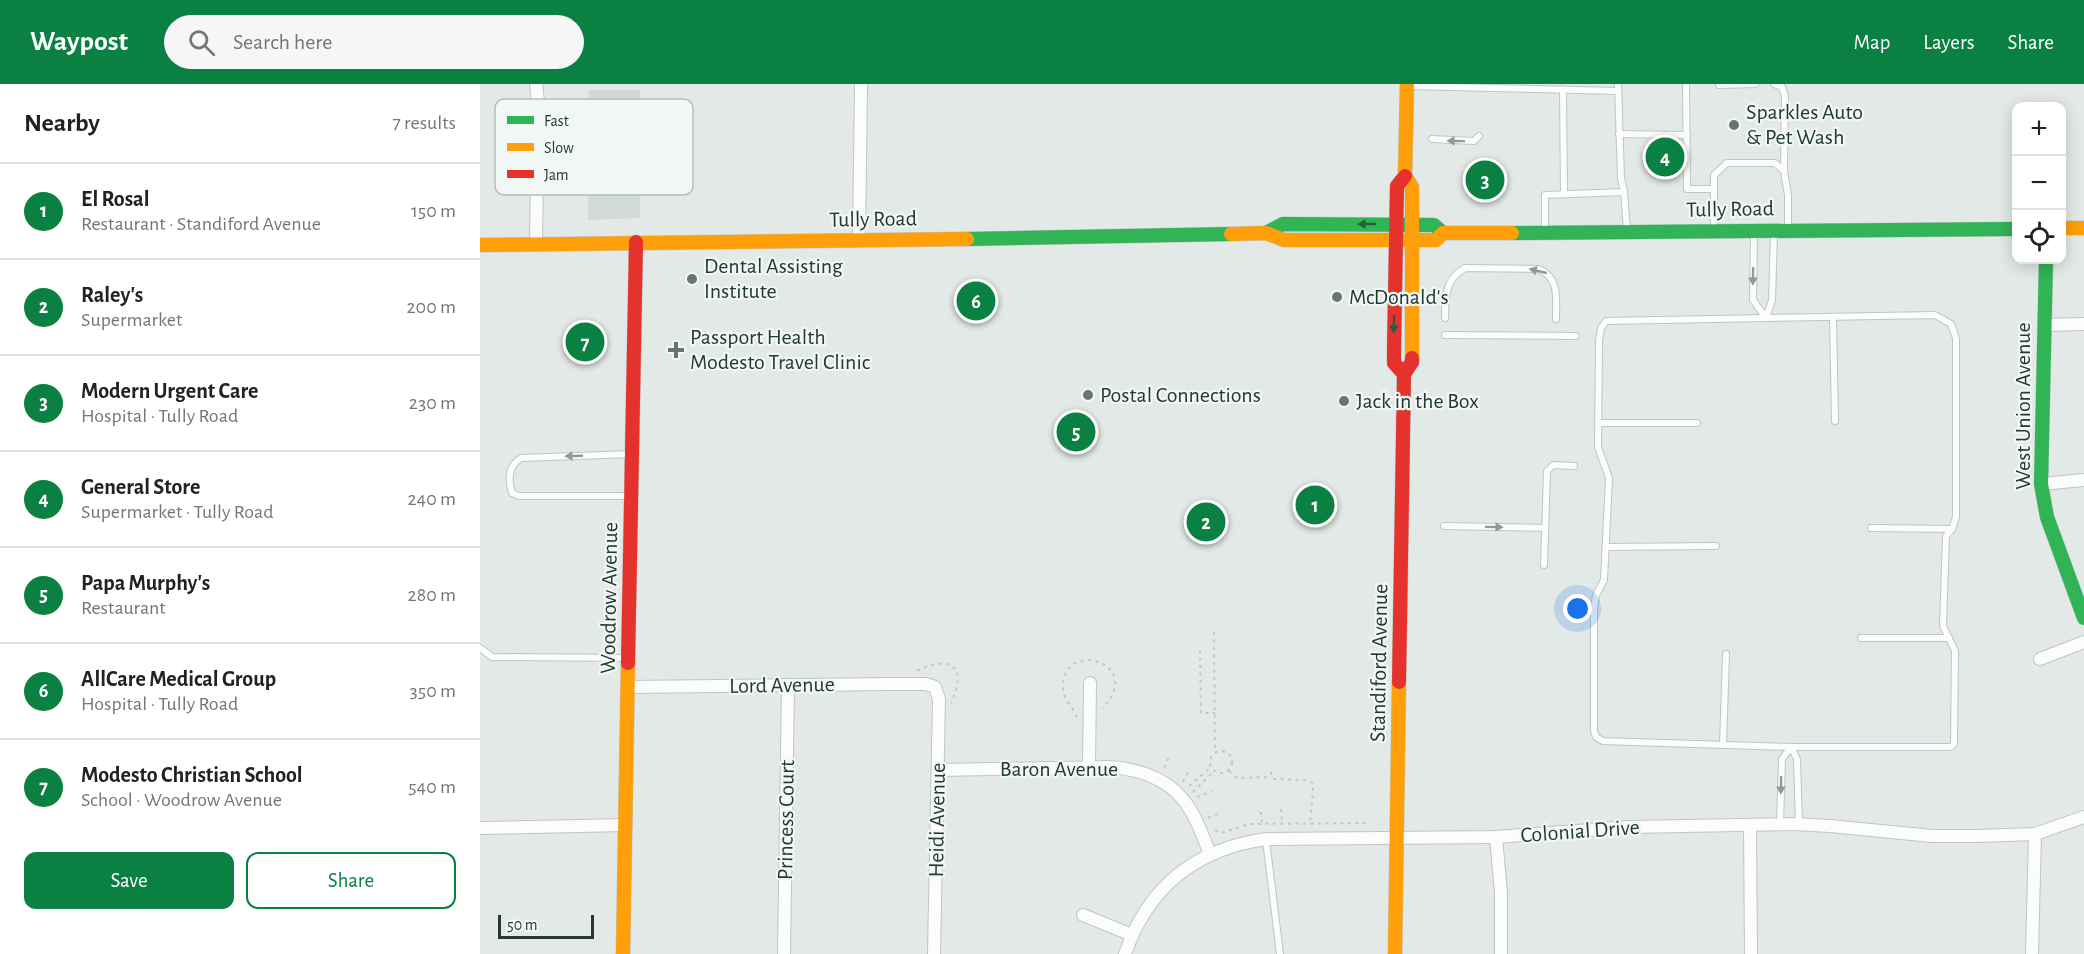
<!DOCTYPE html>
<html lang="en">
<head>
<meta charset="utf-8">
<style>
  :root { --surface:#fff; --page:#f6f6f6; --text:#222; --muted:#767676; --line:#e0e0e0; --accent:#0b8043 }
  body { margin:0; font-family:"Alegreya Sans",sans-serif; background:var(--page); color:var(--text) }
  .controls { position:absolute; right:18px; top:18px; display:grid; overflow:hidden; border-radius:12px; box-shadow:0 3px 15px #0003 }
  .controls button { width:54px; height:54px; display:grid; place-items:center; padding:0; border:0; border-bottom:2px solid var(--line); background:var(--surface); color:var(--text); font:30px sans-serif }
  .scale { position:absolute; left:18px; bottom:15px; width:96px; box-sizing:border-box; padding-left:6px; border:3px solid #223a31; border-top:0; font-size:16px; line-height:21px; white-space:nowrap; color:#223a31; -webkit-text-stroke:4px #f1f7f4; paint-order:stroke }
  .you { position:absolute; left:1098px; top:525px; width:21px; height:21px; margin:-15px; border:4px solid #fff; border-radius:50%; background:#1a73e8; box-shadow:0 0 0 9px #1a73e833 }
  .badge { display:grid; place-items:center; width:39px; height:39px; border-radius:50%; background:var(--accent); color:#fff; font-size:20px; font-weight:700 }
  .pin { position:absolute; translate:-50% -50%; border:3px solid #fff; box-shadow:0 2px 6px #0006 }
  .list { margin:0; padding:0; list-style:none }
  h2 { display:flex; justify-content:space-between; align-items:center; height:78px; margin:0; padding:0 24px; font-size:26px }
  h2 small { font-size:20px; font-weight:400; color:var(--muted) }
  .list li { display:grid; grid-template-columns:39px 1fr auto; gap:18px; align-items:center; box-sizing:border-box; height:96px; padding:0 24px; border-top:2px solid var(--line) }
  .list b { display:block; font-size:22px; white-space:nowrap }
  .list p { margin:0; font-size:20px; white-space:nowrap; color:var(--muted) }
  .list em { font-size:20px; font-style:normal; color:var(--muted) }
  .actions { display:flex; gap:12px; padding:18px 24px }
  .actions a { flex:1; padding:14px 0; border:2px solid var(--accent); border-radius:12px; text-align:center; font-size:21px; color:var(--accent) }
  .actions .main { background:var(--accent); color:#fff }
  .icon { flex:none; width:33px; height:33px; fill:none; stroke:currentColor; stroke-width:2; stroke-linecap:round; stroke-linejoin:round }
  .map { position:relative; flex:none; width:1604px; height:870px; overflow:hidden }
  header { display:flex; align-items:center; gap:36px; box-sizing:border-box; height:84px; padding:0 30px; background:var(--accent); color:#fff }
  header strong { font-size:28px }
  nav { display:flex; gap:33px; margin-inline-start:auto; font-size:21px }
  .search { width:420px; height:54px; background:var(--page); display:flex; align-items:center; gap:15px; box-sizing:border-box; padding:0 21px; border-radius:33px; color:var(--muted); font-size:22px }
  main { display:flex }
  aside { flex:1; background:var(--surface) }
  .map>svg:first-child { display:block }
  .built { fill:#d1dad5 }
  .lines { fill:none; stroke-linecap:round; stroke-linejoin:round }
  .lane-casing { stroke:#c0c5c3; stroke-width:8 }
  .street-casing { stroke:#c0c5c3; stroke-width:14 }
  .fast-casing { stroke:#bfc6c3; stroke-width:15 }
  .slow-casing { stroke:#bfc6c3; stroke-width:15 }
  .jam-casing { stroke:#bfc6c3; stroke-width:15 }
  .path { stroke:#c0c9c4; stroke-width:2; stroke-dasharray:3 4.5; stroke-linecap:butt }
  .lane { stroke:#fbfcfb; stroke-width:6 }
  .street { stroke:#fbfcfb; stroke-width:12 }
  .fast { stroke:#30b455; stroke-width:14 }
  .slow { stroke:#ff9f0a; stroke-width:14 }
  .jam { stroke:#e5322d; stroke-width:14 }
  .oneway { fill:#8e9b96 }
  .oneway2 { fill:#265f3c }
  .poi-dot { fill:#667770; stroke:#f1f7f4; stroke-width:2 }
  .labels { text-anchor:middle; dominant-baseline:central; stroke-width:4.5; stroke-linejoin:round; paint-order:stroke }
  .poi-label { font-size:22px; fill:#223a31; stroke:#f1f7f4; text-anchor:start }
  .street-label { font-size:22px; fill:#223a31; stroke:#f1f7f4 }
  .key { fill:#f1f7f4; stroke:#b3beba; stroke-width:1.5 }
  .key-label { font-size:16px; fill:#223a31 }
</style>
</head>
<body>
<header>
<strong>Waypost</strong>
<div class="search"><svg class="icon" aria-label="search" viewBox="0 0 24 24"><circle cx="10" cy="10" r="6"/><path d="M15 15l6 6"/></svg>Search here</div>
<nav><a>Map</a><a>Layers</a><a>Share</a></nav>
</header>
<main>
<aside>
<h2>Nearby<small>7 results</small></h2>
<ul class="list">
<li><span class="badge">1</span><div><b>El Rosal</b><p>Restaurant · Standiford Avenue</p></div><em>150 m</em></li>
<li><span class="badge">2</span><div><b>Raley's</b><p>Supermarket</p></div><em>200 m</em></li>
<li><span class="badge">3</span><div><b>Modern Urgent Care</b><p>Hospital · Tully Road</p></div><em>230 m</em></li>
<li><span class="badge">4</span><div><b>General Store</b><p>Supermarket · Tully Road</p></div><em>240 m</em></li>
<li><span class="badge">5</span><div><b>Papa Murphy's</b><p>Restaurant</p></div><em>280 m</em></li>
<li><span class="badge">6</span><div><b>AllCare Medical Group</b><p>Hospital · Tully Road</p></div><em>350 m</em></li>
<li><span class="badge">7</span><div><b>Modesto Christian School</b><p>School · Woodrow Avenue</p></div><em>540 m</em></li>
</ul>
<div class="actions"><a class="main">Save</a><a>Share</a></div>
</aside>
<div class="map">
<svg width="1604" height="870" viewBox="0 0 1604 870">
  <rect width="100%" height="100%" fill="#e3e9e6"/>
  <!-- built -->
  <polygon class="built" points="109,6 160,6 160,134 108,136"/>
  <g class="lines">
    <!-- lane casing -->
    <g class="lane-casing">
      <g id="lane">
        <polyline points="1138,0 1141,94 1144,108 1147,146"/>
        <polyline points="1206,0 1207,105 1234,105"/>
        <polyline points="1294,0 1302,3 1305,12 1304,87"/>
        <polyline points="1239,1 1275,0"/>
        <polyline points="928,2 1138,7"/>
        <polyline points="1083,5 1084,110"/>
        <polyline points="1139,50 1207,51"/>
        <polyline points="952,55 994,57 999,52"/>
        <polyline points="1234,146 1234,91 1247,79 1295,79 1304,87 1308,111 1308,144"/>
        <polyline points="1065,147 1065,111 1144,108"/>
        <polyline points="1274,149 1273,216 1286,234"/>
        <polygon points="1455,231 1471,240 1476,254 1476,433 1472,445 1466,452 1463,542 1475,567 1474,660 1471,663 1311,663 1123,657 1116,653 1114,647 1114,525 1116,511 1124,496 1129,394 1118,363 1119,257 1121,244 1126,237"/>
        <polyline points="1353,233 1355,337"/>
        <path d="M965,234C965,213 965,195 985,184L1059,185C1080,194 1076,215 1076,235"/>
        <polyline points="1286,234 1292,216 1294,149"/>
        <polyline points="965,251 1096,252"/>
        <polyline points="1118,339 1217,339"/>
        <path d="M150,412H39L32,409C28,396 28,382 41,374L152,370"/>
        <polyline points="964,442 1065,444"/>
        <polyline points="1391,444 1472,445"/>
        <polyline points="1126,463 1236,462"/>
        <polyline points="1064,481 1067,387 1073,381 1094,382"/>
        <polyline points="1381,554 1469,554"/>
        <polyline points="0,564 12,573 148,574"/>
        <polyline points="1243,661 1246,570"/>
        <polyline points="1300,740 1302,675 1311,663 1317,675 1319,741"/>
        <polyline points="786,756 800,870"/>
      </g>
    </g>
    <!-- street casing -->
    <g class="street-casing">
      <g id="street">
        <polyline points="56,0 58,17 56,160"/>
        <polyline points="379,156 381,0"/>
        <polyline points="1564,241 1604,240"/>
        <polyline points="1561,400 1604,396"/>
        <polyline points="1560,575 1604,558"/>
        <polyline points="148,603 407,600 446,600 455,603 459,615 454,870"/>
        <polyline points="609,683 610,599"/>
        <path d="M458,686L629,683C662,685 694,697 711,727C719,740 724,756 730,770"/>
        <polyline points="1270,742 1271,870"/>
        <polyline points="0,744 146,741"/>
        <polyline points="1016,753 1021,809 1021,870"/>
        <polyline points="603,831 652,851"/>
        <polyline points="304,870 308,601"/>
        <path d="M645,870C668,803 715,765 786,755L1016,753L1149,743L1315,740L1350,742L1452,752H1497L1555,750L1604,733"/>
        <polyline points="1552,870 1555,750"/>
      </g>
    </g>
    <!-- fast casing -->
    <g class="fast-casing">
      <g id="fast">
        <polyline points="786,149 803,140 954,141 963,149"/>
        <polyline points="1032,149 1536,145"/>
        <polyline points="487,155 751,150"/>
        <polyline points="1566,176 1561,400 1567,433 1604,534"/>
      </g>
    </g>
    <!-- slow casing -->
    <g class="slow-casing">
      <g id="slow">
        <polyline points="927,0 925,92 932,103 932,274"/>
        <polyline points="1582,144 1604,144"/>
        <polyline points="751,150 786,149 804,156 956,156 963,149 1032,149"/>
        <polyline points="0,161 487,155"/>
        <polyline points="143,870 148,579"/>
        <polyline points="915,870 919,598"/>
      </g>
    </g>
    <!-- jam casing -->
    <g class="jam-casing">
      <g id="jam">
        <polyline points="924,290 914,279 914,265 917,102 925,92"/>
        <polyline points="148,579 156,158"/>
        <polyline points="919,598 924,290 932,278 932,274"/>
      </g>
    </g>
    <!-- path -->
    <g class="path">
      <polyline points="734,548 735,668"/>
      <polyline points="720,566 721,629 735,629"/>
      <path d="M437,587C471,570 488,583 471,619"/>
      <path d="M597,633C593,624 583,614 583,604C582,559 648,574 633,609C631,615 626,620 623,625"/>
      <circle cx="741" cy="678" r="11"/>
      <polyline points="684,684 689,673"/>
      <polyline points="749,687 757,694 791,693"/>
      <path d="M791,688L793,695L826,696L833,699C833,713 831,725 830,739"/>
      <polyline points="703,698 710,684"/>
      <polyline points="709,702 731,683"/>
      <polyline points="713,708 734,687"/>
      <polyline points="717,713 732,707"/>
      <polyline points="801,725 802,739"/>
      <polyline points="781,728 782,740"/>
      <polyline points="728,734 740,729"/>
      <polyline points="735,746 741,749 769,740 885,739 890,736"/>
    </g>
    <!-- lane -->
    <use href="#lane" class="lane"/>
    <!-- street -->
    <use href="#street" class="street"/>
    <!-- fast -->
    <use href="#fast" class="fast"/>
    <!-- slow -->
    <use href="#slow" class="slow"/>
    <!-- jam -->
    <use href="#jam" class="jam"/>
  </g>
  <!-- one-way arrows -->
  <defs><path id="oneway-solid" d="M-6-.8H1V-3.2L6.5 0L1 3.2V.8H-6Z" transform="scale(1.5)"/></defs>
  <g class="oneway">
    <use href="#oneway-solid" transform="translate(976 57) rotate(-179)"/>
    <use href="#oneway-solid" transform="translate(1058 187) rotate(-167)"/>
    <use href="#oneway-solid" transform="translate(1273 192) rotate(91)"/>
    <use href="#oneway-solid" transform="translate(94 372) rotate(178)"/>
    <use href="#oneway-solid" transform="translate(1014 443) rotate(1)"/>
    <use href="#oneway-solid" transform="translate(1301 701) rotate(91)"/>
  </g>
  <g class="oneway2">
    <use href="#oneway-solid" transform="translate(887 140) rotate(180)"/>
    <use href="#oneway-solid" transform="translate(914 240) rotate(91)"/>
  </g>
  <!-- markers -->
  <g class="poi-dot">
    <circle cx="1254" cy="41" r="6"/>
    <circle cx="212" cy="195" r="6"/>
    <circle cx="857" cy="213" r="6"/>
    <path d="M193 257h6v6h6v6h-6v6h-6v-6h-6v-6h6z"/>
    <circle cx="608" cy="311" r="6"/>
    <circle cx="864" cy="317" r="6"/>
  </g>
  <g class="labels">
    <!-- poi labels -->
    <g class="poi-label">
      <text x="1266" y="28">Sparkles Auto<tspan x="1266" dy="25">&amp; Pet Wash</tspan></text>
      <text x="224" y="182">Dental Assisting<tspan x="224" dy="25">Institute</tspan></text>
      <text x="869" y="213">McDonald's</text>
      <text x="210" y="253">Passport Health<tspan x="210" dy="25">Modesto Travel Clinic</tspan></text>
      <text x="620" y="311">Postal Connections</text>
      <text x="876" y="317">Jack in the Box</text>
    </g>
    <!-- street labels -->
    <g class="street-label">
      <text transform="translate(1250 125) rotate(-1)">Tully Road</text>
      <text transform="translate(393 135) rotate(-1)">Tully Road</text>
      <text transform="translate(1543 322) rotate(-90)">West Union Avenue</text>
      <text transform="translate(129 514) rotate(-89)">Woodrow Avenue</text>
      <text transform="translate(899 579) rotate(-89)">Standiford Avenue</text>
      <text transform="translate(302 601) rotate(-1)">Lord Avenue</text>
      <text x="579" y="685">Baron Avenue</text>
      <text transform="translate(306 736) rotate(-89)">Princess Court</text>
      <text transform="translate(457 736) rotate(-89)">Heidi Avenue</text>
      <text transform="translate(1100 747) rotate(-4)">Colonial Drive</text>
    </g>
  </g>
  <!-- legend -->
  <rect x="15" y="15" width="198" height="96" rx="9" class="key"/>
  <rect x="27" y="32" width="27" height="8" fill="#30b455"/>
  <rect x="27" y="59" width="27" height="8" fill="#ff9f0a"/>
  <rect x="27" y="86" width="27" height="8" fill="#e5322d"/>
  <g class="key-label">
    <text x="64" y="42">Fast</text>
    <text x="64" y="69">Slow</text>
    <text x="64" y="96">Jam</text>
  </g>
</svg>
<div class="controls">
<button>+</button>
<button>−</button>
<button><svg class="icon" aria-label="locate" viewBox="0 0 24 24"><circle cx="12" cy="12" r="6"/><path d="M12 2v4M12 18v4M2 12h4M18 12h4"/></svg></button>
</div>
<div class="scale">50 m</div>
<div class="you"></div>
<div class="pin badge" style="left:835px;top:421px">1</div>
<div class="pin badge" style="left:726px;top:438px">2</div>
<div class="pin badge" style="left:1005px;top:96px">3</div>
<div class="pin badge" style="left:1185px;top:73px">4</div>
<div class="pin badge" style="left:596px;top:348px">5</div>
<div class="pin badge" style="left:496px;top:217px">6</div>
<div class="pin badge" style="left:105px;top:258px">7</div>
</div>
</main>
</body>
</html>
